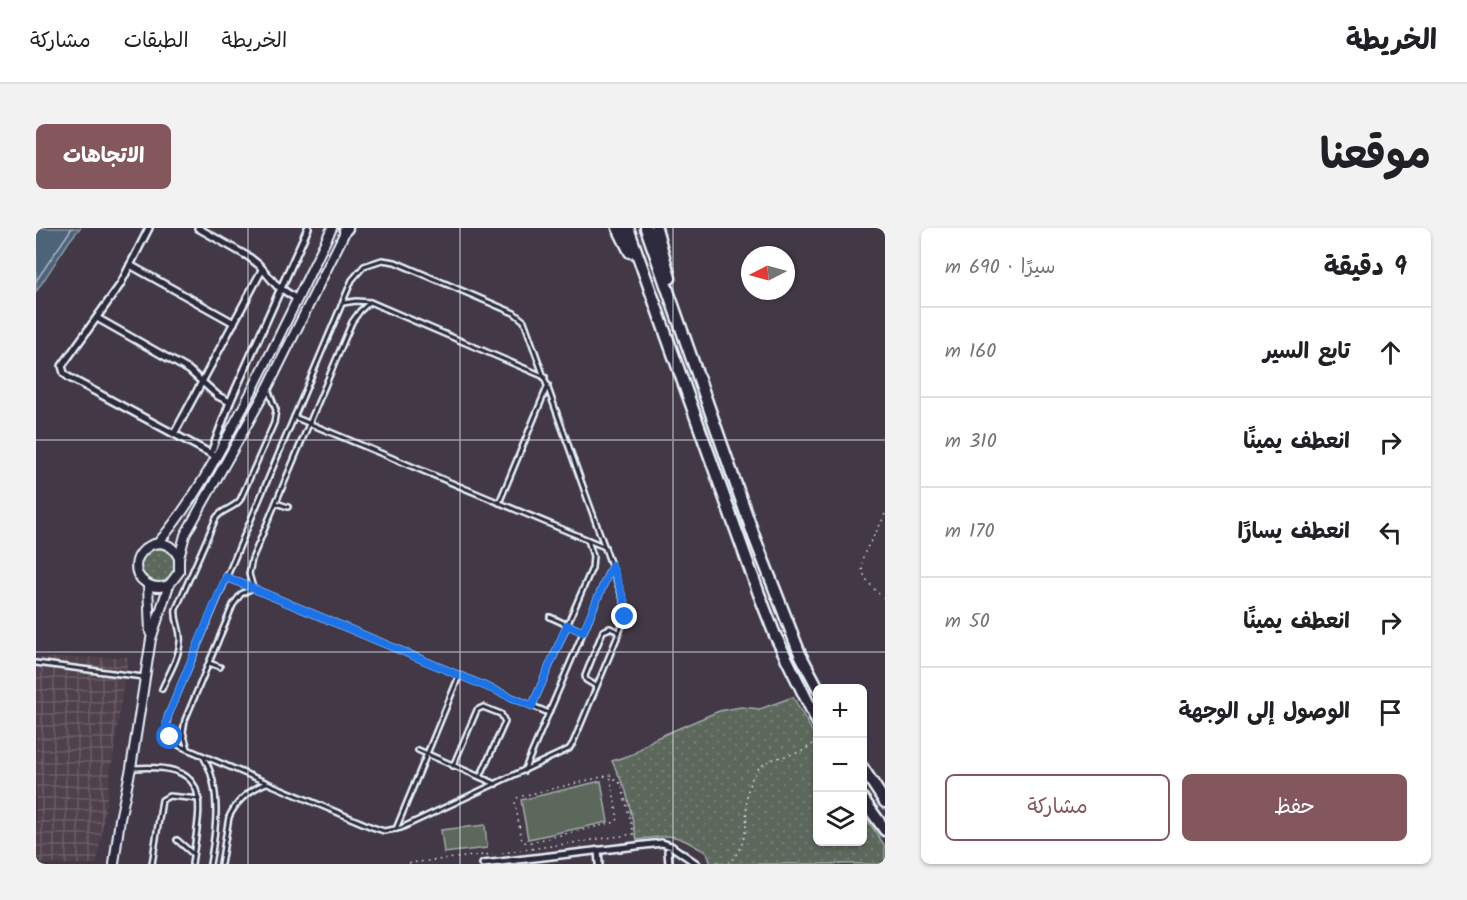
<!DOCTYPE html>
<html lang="ar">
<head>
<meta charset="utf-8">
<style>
  :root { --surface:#fff; --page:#f2f2f2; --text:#202124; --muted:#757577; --line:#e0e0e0; --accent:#84575d }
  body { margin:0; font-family:Kalam,"Playpen Sans Arabic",sans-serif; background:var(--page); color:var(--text); direction:rtl }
  .controls { position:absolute; right:18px; bottom:18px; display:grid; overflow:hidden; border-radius:9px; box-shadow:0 2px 4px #0004 }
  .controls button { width:54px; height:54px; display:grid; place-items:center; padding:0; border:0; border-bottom:2px solid var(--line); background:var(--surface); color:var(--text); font:30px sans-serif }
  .compass { position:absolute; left:705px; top:18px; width:54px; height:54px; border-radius:50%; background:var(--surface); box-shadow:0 2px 4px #0004; rotate:264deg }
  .stop { position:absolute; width:18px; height:18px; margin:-14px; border:4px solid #1a73e8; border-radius:50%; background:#fff }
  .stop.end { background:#1a73e8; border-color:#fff; box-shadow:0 2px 6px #0008 }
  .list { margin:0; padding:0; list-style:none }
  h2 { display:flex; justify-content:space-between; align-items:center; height:78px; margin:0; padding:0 24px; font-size:26px }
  h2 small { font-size:20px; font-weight:400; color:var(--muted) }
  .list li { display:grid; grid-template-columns:39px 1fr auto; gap:18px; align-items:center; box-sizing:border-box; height:90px; padding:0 24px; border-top:2px solid var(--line) }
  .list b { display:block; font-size:22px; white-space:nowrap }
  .list em { font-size:20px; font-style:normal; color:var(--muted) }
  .actions { display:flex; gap:12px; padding:18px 24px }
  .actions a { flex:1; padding:14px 0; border:2px solid var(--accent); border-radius:9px; text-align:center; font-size:21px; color:var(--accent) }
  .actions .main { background:var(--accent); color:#fff }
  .icon { flex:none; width:33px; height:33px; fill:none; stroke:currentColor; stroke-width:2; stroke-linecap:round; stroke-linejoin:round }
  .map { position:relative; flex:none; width:849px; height:636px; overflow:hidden; direction:ltr; border-radius:9px }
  header { display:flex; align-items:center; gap:36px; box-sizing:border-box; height:84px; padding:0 30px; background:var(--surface); border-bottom:2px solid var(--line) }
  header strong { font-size:28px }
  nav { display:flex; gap:33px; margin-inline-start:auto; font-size:21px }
  .intro { display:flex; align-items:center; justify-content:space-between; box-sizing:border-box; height:144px; padding:0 36px }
  h1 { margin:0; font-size:42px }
  .button { padding:15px 27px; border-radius:9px; background:var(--accent); color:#fff; font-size:21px; font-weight:700 }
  main { display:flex; gap:36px; padding:0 36px }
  aside { flex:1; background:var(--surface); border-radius:9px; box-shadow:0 2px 4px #0004 }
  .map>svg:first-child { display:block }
  .industrial { fill:url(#industrial-grid) }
  .grass { fill:url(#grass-dots); stroke:#a2acaa; stroke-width:1.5 }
  .park { fill:#5d675b; stroke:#a2acaa; stroke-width:1.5 }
  .water { fill:#4d6378; stroke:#8b9cab; stroke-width:1.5 }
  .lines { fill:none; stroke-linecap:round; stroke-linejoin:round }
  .shore { stroke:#aab8c5; stroke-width:1.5 }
  .lane-casing { stroke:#e8f1f8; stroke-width:8 }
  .street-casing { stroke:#e8f1f8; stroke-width:10 }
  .secondary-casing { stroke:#e8f1f8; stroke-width:12 }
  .highway-casing { stroke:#e8f1f8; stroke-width:15 }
  .path { stroke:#e8f1f8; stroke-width:1.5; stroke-dasharray:1.5 4.5; stroke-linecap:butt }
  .lane { stroke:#2f2a3d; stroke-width:3 }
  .street { stroke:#2f2a3d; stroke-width:5 }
  .secondary { stroke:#2f2a3d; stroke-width:8 }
  .highway { stroke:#2f2a3d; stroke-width:10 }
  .route { stroke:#1a73e8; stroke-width:8 }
  .grid { fill:none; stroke:#e8f1f8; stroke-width:1.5; stroke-opacity:0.55 }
</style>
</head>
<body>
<header>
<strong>الخريطة</strong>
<nav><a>الخريطة</a><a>الطبقات</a><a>مشاركة</a></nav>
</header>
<div class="intro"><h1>موقعنا</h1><a class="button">الاتجاهات</a></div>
<main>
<aside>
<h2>9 دقيقة<small>سيرًا · 690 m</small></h2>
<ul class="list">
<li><svg class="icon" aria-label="ahead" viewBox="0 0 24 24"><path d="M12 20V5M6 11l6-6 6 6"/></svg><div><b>تابع السير</b></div><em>160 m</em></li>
<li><svg class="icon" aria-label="right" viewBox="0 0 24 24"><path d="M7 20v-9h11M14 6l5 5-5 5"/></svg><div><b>انعطف يمينًا</b></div><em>310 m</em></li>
<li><svg class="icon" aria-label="left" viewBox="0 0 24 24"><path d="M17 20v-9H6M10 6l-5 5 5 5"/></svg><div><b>انعطف يسارًا</b></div><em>170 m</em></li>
<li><svg class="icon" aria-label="right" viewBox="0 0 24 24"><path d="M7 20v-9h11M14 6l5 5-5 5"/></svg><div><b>انعطف يمينًا</b></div><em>50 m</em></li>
<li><svg class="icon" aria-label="arrive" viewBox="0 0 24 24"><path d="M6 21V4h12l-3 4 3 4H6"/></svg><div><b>الوصول إلى الوجهة</b></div></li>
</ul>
<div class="actions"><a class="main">حفظ</a><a>مشاركة</a></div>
</aside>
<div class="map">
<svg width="849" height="636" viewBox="0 0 849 636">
  <defs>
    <pattern id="industrial-grid" width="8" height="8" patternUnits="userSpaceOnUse" patternTransform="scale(1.5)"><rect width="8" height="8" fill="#4f414c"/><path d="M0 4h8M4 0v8" fill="none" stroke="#685d67"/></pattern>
    <pattern id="grass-dots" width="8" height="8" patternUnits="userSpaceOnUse" patternTransform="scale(1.5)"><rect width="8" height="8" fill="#5d675b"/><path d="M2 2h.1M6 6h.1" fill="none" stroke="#747d73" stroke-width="1.8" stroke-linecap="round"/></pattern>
  </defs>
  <rect width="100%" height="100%" fill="#423846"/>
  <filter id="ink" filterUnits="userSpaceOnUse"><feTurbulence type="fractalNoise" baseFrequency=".0167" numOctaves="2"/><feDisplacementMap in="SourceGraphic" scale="12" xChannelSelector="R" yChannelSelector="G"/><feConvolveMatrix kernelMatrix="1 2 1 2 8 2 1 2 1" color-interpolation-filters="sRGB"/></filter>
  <g filter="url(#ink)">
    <!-- industrial -->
    <polygon class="industrial" points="92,429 61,636 0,636 0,430"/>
    <!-- grass -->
    <g class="grass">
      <circle cx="122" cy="338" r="17"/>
      <path d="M757,469L781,512L782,614H826L827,585L849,618V636H689L683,634L675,636L671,625C638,606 640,605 601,612L590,563L576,533L597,526L618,511L683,483L705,479L724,481Z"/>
    </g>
    <!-- park -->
    <g class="park">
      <polygon points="565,553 572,594 492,611 485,572"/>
      <polygon points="449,597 451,620 408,625 405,602"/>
    </g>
    <!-- water -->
    <polygon class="water" points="0,0 44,0 34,12 0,64"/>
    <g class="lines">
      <!-- shore -->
      <polyline class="shore" points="0,53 36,0"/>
      <!-- lane casing -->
      <g class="lane-casing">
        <g id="lane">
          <path d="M346,32L359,34L478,85L488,93L590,379L588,393L537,515L533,521L365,600L348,603L336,599L144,518C133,511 129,501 132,488L316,52L328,38Z"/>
          <polyline points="307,75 320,73 334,74 509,149"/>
          <polyline points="258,189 569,319"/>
          <polyline points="240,275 252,279"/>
          <polyline points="463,275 512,157"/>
          <polyline points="190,349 513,485"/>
          <polyline points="514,389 547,404"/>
          <polyline points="0,435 107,449"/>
          <polyline points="173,435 184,439"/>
          <polyline points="560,458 550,452 549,448 567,403 574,400 583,404"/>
          <path d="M126,461C132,447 143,430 144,414C146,402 138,393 140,381L180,290C186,281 197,281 204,272L238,195L240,182L232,161"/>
          <polyline points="496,478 556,340 557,328 552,312"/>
          <polyline points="152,521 147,504 149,492 197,377 205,366 217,360 213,346 216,331 316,94 324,83 334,74"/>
          <polyline points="382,522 460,556"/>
          <path d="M168,530C186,561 180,602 174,636"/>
          <polyline points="417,538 441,482 447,479 465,486 469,494 444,549"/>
          <path d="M97,540C180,534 164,576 156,636"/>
          <polyline points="488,543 575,339"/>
          <polyline points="360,601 423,448"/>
          <polyline points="141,612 157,626"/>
          <polyline points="116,636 126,572 133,568 163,571"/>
          <path d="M185,636L193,589C201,572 213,562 230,555"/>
        </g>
      </g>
      <!-- street casing -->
      <g class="street-casing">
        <g id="street">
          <polyline points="113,0 84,57 26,138 28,145 32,149 181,229"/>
          <polyline points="162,0 213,29 223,37 241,58 261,71"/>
          <polyline points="94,37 198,95"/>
          <polyline points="61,90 153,142 182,168 194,174"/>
          <polyline points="138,206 226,42"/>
          <polyline points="175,225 194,174 272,0"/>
          <polyline points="562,622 563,636"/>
          <polyline points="632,623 633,636"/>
          <polyline points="447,636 626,615 635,618 661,636"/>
        </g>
      </g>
      <!-- secondary casing -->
      <g class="secondary-casing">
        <g id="secondary">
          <path d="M122,315C158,273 183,225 209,176C239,118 267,59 296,0"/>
          <polyline points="112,357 114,404"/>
          <path d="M133,357C125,360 117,360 110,355C80,335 126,293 143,330"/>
          <polyline points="78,636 84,591 95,540 115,411 133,357 143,344 143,330 149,307 232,159 311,0"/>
        </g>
      </g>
      <!-- highway casing -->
      <g class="highway-casing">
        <g id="highway">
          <polyline points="582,0 594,24"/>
          <polyline points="592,0 723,366 739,407 782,495"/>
          <polyline points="610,0 719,311 764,426 782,460"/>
          <polyline points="620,0 634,50"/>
          <polyline points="309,2 311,0"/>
          <polyline points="826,539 849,574"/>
          <polyline points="826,570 849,602"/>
        </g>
      </g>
      <!-- path -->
      <g class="path">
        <path d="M849,286C833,325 806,335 849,371"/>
        <polyline points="466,625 598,606 585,556 574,547 482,569 479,574 486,613 491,615 580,594 582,591 574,547"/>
        <polyline points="373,635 457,626"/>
        <path d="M692,636C725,603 699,572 720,544C731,528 750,530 766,523C772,520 777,516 782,512"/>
      </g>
      <!-- lane -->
      <use href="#lane" class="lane"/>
      <!-- street -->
      <use href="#street" class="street"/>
      <!-- secondary -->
      <use href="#secondary" class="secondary"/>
      <!-- highway -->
      <use href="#highway" class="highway"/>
    </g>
  </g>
  <g class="lines" filter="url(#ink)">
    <!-- route -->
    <polyline class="route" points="134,509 130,496 132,488 190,349 496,478 531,397 547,404 576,337 589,375 589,389"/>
  </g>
  <!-- grid -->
  <path class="grid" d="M212,0V636M424,0V636M637,0V636M0,212H849M0,424H849"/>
</svg>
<div class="controls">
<button>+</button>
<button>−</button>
<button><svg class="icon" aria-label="layers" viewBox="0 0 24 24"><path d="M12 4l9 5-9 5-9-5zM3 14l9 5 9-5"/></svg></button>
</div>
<svg class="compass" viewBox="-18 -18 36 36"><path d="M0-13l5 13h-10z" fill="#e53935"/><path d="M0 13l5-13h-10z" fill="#757577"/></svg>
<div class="stop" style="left:134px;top:509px"></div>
<div class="stop end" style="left:589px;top:389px"></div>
</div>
</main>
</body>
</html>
